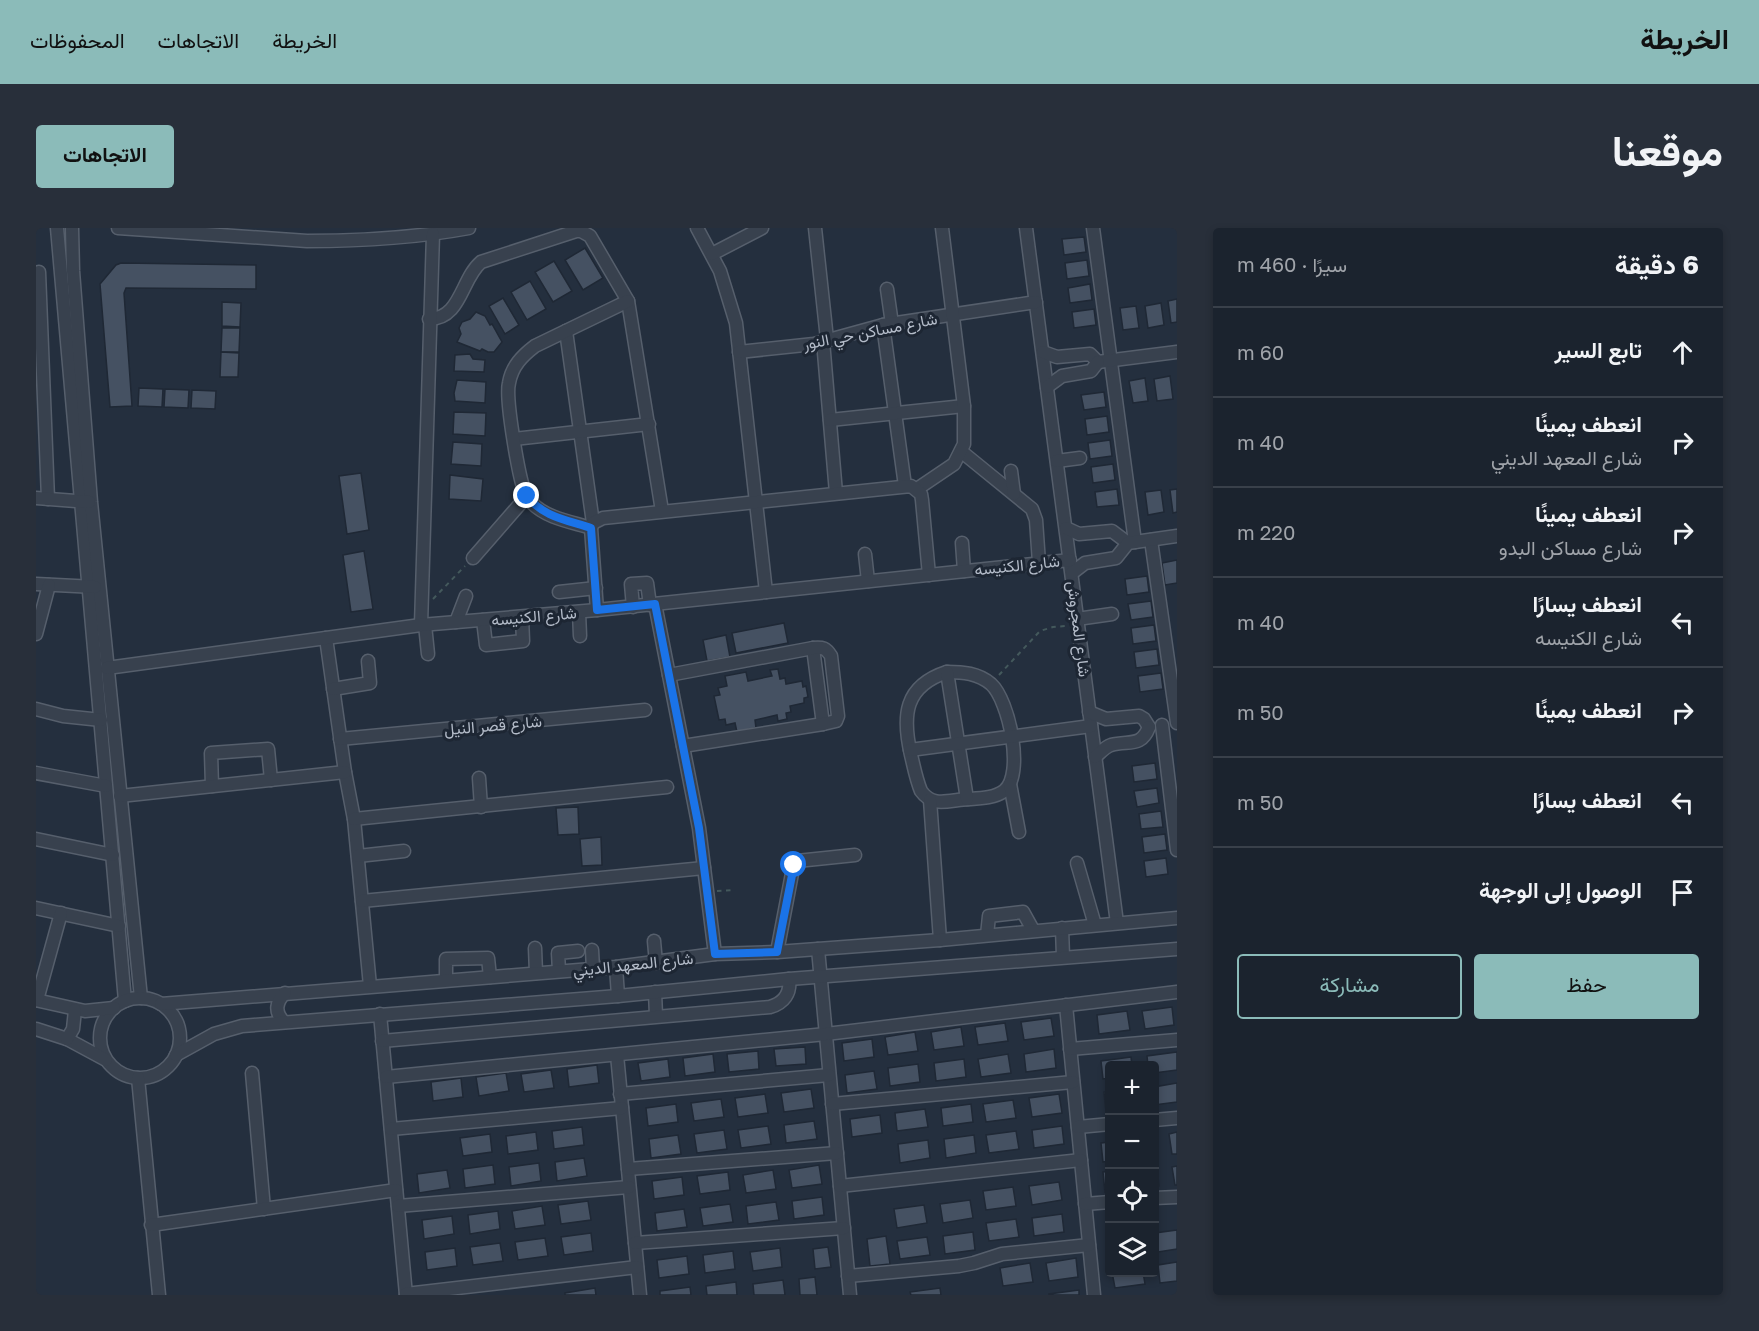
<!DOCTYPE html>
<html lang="ar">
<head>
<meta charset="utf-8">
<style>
  :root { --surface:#1b232e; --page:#282f3a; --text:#f1f3f6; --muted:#a0a4aa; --line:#39404a; --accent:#8bbbb9 }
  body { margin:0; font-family:"Golos Text",Vazirmatn,sans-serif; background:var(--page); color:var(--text); direction:rtl }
  .controls { position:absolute; right:18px; bottom:18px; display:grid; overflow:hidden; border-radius:6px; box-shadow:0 3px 9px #0003 }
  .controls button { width:54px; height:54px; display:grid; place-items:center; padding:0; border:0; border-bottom:2px solid var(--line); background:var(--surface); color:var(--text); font:30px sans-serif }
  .stop { position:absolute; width:18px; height:18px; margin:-14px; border:4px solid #1a73e8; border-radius:50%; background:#fff }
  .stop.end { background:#1a73e8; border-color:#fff; box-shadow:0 2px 6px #0008 }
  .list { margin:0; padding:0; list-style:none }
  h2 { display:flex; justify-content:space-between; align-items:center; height:78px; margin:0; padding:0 24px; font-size:26px }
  h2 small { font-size:20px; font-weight:400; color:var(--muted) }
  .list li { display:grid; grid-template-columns:39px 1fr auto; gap:18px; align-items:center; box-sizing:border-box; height:90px; padding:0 24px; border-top:2px solid var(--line) }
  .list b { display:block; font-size:22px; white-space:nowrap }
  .list p { margin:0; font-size:20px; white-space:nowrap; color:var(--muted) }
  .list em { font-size:20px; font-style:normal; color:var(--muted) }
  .actions { display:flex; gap:12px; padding:18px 24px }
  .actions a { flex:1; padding:14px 0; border:2px solid var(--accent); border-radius:6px; text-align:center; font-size:21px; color:var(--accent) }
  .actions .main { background:var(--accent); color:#111 }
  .icon { flex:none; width:33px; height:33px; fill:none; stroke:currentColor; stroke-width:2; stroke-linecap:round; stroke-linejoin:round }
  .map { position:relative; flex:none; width:1141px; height:1067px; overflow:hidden; direction:ltr; border-radius:6px }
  header { display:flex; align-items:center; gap:36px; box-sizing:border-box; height:84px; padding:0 30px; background:var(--accent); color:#111 }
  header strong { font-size:28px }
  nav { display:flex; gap:33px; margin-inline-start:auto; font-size:21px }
  .intro { display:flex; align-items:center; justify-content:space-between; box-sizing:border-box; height:144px; padding:0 36px }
  h1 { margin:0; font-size:42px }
  .button { padding:15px 27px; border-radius:6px; background:var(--accent); color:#111; font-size:21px; font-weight:700 }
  main { display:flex; gap:36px; padding:0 36px }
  aside { flex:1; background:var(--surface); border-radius:6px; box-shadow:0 3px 9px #0003 }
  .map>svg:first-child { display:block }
  .building { fill:#455162; stroke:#1f2835; stroke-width:1.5 }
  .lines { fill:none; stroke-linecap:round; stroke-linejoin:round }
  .minor-casing { stroke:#565f6c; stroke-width:15 }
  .path { stroke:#44595c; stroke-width:2; stroke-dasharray:4.5 4.5; stroke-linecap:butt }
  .minor { stroke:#38414e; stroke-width:12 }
  .route { stroke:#1a73e8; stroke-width:8 }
  .labels { text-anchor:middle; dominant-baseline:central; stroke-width:6; stroke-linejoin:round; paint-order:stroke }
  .street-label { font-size:16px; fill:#b4bcc9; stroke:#1d2633 }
</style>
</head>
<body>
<header>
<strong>الخريطة</strong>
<nav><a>الخريطة</a><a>الاتجاهات</a><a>المحفوظات</a></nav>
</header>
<div class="intro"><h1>موقعنا</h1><a class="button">الاتجاهات</a></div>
<main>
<aside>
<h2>6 دقيقة<small>سيرًا · 460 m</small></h2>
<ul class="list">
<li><svg class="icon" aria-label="ahead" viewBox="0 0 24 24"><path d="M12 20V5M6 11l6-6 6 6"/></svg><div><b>تابع السير</b></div><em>60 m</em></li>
<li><svg class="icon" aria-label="right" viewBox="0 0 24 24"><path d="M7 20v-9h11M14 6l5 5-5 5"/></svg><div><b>انعطف يمينًا</b><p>شارع المعهد الديني</p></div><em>40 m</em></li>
<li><svg class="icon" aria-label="right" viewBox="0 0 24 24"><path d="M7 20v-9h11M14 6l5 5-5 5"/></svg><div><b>انعطف يمينًا</b><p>شارع مساكن البدو</p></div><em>220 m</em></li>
<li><svg class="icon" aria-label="left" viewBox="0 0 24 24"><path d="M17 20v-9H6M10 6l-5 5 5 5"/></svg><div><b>انعطف يسارًا</b><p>شارع الكنيسه</p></div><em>40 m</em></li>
<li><svg class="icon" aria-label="right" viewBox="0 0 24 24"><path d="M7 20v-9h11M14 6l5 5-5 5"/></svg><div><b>انعطف يمينًا</b></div><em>50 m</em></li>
<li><svg class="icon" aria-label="left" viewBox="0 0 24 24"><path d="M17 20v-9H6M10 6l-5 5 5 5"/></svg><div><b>انعطف يسارًا</b></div><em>50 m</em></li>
<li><svg class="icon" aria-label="arrive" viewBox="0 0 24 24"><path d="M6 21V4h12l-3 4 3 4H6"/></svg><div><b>الوصول إلى الوجهة</b></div></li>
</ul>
<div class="actions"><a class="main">حفظ</a><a>مشاركة</a></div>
</aside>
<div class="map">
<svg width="1141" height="1067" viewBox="0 0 1141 1067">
  <rect width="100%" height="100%" fill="#242f3e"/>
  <!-- building -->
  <g class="building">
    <polygon points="1048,9 1050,24 1028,27 1026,11"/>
    <polygon points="549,20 567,50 547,62 529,32"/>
    <polygon points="1051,32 1053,48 1031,51 1029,35"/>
    <polygon points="518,33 536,63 517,74 499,44"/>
    <polygon points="85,35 220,37 220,61 90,60 88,65 96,178 74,179 64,56 80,37"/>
    <polygon points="494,53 510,81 491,92 475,64"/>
    <polygon points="1054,56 1056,72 1034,75 1032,60"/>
    <polygon points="467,70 483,97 469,106 453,78"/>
    <polygon points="1141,71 1141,94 1135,95 1132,73"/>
    <polygon points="186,74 205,75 204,99 186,98"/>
    <polygon points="1125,75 1128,97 1112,100 1109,78"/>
    <polygon points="1100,78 1103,100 1087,102 1084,80"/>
    <polygon points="1058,81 1060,97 1038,100 1036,84"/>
    <polygon points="440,84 449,88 454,97 456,96 466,114 458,124 452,124 446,121 444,123 421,114 425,106 423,100 426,94 434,91"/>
    <polygon points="186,100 204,100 203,124 185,124"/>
    <polygon points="185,124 203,125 202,149 184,149"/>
    <polygon points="434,126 437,131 449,132 448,144 418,143 419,127"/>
    <polygon points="1134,148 1137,171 1121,173 1118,151"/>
    <polygon points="1109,150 1112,173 1097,175 1093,153"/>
    <polygon points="421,152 450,154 449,175 419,173 418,165"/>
    <polygon points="103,160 127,161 126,179 102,178"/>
    <polygon points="129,161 153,162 152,180 128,179"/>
    <polygon points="156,162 180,163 179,181 155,180"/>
    <polygon points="1068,164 1070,179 1048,182 1045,167"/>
    <polygon points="418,184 450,185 449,208 417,206"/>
    <polygon points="1071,188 1073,204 1051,207 1049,191"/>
    <polygon points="1074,212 1076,228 1054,231 1052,215"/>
    <polygon points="417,214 446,216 445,238 415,236"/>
    <polygon points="1077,236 1079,252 1057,255 1055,239"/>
    <polygon points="325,245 333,302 311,306 303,248"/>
    <polygon points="414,247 447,251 445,273 413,271"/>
    <polygon points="1081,261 1083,277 1061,279 1059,264"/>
    <polygon points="1141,261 1141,284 1137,285 1134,262"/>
    <polygon points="1125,262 1128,284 1112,287 1109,264"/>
    <polygon points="328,323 337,381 315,384 307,327"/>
    <polygon points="1141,332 1141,355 1129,357 1126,335"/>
    <polygon points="1111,348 1113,364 1091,367 1089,351"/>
    <polygon points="1115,373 1117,389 1095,392 1092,376"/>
    <polygon points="748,395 752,415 700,425 696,405"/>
    <polygon points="1118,397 1120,413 1097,416 1095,400"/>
    <polygon points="690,407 694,429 671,433 667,412"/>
    <polygon points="1121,421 1123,437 1100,440 1098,424"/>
    <polygon points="742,441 744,451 749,450 750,456 766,453 767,459 770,458 772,469 768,470 768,475 754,478 755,484 750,485 751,491 742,493 741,487 719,492 720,500 701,504 699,495 690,497 689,491 683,492 678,468 684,467 682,460 691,458 689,448 710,444 712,453 736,448 734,442"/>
    <polygon points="1125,445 1127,461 1104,464 1102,448"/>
    <polygon points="1119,535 1121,551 1098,554 1096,538"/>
    <polygon points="1121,560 1123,575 1101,579 1098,563"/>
    <polygon points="542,579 543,606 522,607 520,580"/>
    <polygon points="1125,583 1127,599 1105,601 1103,586"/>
    <polygon points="1129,606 1131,622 1108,625 1106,609"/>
    <polygon points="565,609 566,637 546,638 544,611"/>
    <polygon points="1130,630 1132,646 1110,649 1108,633"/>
    <polygon points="1136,779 1138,797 1109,801 1106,783"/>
    <polygon points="1091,783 1094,802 1063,806 1061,787"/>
    <polygon points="1015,790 1018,808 988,812 985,794"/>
    <polygon points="969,795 972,813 942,817 939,799"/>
    <polygon points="925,799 928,818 898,822 895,804"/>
    <polygon points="879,804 882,823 852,827 849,809"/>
    <polygon points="836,811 838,829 808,833 806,815"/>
    <polygon points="769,819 770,836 740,838 738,821"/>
    <polygon points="1018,821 1020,840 990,844 988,826"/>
    <polygon points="722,823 723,841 693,844 691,826"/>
    <polygon points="1141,824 1141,842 1118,845 1118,838 1112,838 1111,828"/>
    <polygon points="677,826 679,844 649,848 647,830"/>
    <polygon points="972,826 975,845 945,849 942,831"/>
    <polygon points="1095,829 1096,838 1074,838 1074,850 1067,851 1065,833"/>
    <polygon points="632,831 634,849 605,853 602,835"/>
    <polygon points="928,831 930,849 900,853 898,835"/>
    <polygon points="882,836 884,854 854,858 852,840"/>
    <polygon points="561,837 563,855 533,859 531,841"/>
    <polygon points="515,842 518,860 488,864 485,846"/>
    <polygon points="838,843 841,861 811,865 809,847"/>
    <polygon points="470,845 473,863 443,868 440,849"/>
    <polygon points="425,850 427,869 397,873 395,854"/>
    <polygon points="1141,855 1141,874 1118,877 1118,859"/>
    <polygon points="775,861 778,880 748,884 745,865"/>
    <polygon points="1074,863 1074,882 1070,883 1068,864"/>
    <polygon points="729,866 732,885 702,889 699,870"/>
    <polygon points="1023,866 1026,885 996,889 993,870"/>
    <polygon points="685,871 688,889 658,893 655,875"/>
    <polygon points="977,872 980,890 950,894 947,876"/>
    <polygon points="640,876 642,894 612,898 610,880"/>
    <polygon points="935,876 937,894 907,898 905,880"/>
    <polygon points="889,881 892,899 861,903 859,885"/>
    <polygon points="844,887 846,905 816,909 814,891"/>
    <polygon points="778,893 781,911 750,915 748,897"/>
    <polygon points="732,898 735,916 705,920 702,902"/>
    <polygon points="1026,898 1028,916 998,920 996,902"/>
    <polygon points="546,899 548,917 518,921 516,903"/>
    <polygon points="688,902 691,921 661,925 658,906"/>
    <polygon points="980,903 983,921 953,925 950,907"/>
    <polygon points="500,904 502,922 472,926 470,908"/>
    <polygon points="1141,904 1141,926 1136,926 1133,906"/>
    <polygon points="454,906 456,924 427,928 424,910"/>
    <polygon points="642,907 645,926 615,930 613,911"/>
    <polygon points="938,907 940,925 910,930 908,911"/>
    <polygon points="892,912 894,930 864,935 862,916"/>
    <polygon points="1074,914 1074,933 1067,934 1065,915"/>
    <polygon points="548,930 551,948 521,953 519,934"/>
    <polygon points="503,935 505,953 475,958 473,939"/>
    <polygon points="457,937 459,956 429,960 427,941"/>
    <polygon points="783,937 786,956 756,960 753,942"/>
    <polygon points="1141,938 1141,957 1139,957 1136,939"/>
    <polygon points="1118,940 1121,940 1123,958 1118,959"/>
    <polygon points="411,942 414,960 383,965 381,946"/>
    <polygon points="737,942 740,961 710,965 707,947"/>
    <polygon points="1074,943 1074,963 1069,964 1067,944"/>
    <polygon points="692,944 694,962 664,966 661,948"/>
    <polygon points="646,949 648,967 618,971 616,953"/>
    <polygon points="1023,954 1026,972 996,977 993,958"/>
    <polygon points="977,959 980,978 950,982 947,963"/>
    <polygon points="786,969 788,987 758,991 756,973"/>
    <polygon points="934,972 937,990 907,995 904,976"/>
    <polygon points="552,973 555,992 525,996 522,977"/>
    <polygon points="740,974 743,992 712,996 710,978"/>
    <polygon points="694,976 697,994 667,998 664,980"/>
    <polygon points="888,977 891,995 861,1000 858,981"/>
    <polygon points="506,978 509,997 479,1001 476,983"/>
    <polygon points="648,981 651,999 621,1003 619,985"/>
    <polygon points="462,983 464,1001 434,1006 432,987"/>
    <polygon points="1026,986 1028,1004 998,1008 996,990"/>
    <polygon points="416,988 418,1006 388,1011 386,992"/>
    <polygon points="980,991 983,1009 953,1013 950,995"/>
    <polygon points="1141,1002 1141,1021 1122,1024 1119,1005"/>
    <polygon points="937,1004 939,1022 909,1026 907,1008"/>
    <polygon points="555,1005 557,1023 528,1027 525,1009"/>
    <polygon points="850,1008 854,1036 834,1038 831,1011"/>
    <polygon points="891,1009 894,1027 864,1031 861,1013"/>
    <polygon points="509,1010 512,1028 482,1032 479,1014"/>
    <polygon points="464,1015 467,1033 437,1037 434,1019"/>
    <polygon points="792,1019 795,1039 779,1041 777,1021"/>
    <polygon points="419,1020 421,1038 391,1042 389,1024"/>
    <polygon points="744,1020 746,1039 717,1043 714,1024"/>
    <polygon points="697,1023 699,1041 669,1045 667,1027"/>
    <polygon points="651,1028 653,1046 623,1050 621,1032"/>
    <polygon points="1040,1030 1042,1049 1013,1053 1010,1035"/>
    <polygon points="1141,1034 1141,1053 1124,1055 1122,1037"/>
    <polygon points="994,1035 997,1054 967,1058 964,1040"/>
    <polygon points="1076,1044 1107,1044 1109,1056 1079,1060"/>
    <polygon points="779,1049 781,1067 764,1067 763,1051"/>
    <polygon points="747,1052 749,1067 718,1067 717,1056"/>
    <polygon points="700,1054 701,1067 671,1067 670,1058"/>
    <polygon points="654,1059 655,1067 624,1067 624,1063"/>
    <polygon points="559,1060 560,1067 529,1067 529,1065"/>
    <polygon points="904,1060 905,1067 875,1067 874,1064"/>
    <polygon points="1043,1062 1043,1067 1013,1067 1013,1066"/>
  </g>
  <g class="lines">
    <!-- minor casing -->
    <g class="minor-casing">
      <g id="minor">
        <polyline points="21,0 89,773"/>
        <polyline points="36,0 37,43 55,274 105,770"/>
        <path d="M82,0L271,13C325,13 379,10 433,0"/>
        <polyline points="661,0 684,43 700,95 730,364"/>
        <polyline points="779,0 791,111"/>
        <polyline points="990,0 1081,695"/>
        <polyline points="1057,0 1099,314"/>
        <polyline points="676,26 726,0"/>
        <polyline points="3,44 12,271"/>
        <polyline points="851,61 856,96"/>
        <path d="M393,91C425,91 425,51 445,34L540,3H545L554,8L592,73L626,283"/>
        <polyline points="847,97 869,258"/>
        <polyline points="530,103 557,295"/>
        <polyline points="787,113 800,265"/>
        <polyline points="703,124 778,116 847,97 1000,74"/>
        <polyline points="1007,124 1021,129 1054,126 1062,134"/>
        <polyline points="1062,134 1141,124"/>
        <polyline points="1011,159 1026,148 1055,143 1062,134"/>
        <polyline points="794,192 928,178"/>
        <polyline points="478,211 613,196"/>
        <polyline points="926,224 996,281 1000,292 1003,335"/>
        <polyline points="1021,233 1044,230"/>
        <polyline points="975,243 978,266"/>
        <polyline points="881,261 918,236 928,216 928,178 906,0"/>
        <polyline points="0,270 53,274"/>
        <path d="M555,300C536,294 510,290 496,275C492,270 489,265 487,259C482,242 469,170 473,155C476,138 486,128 499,118L592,73"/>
        <polyline points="1030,300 1043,306 1076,303 1092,315"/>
        <polyline points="1115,312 1141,495"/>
        <polyline points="926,315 928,343"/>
        <polyline points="829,326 832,353"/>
        <polyline points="437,330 491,268"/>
        <polyline points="1036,345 1049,335 1080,330 1092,315 1141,308"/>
        <polyline points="0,356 59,359"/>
        <polyline points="523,364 560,360"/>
        <polyline points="619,376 663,600 679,726"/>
        <polyline points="597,379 595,356 611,355 614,377"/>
        <polyline points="561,382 555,300 557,295 567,290 875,258 885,266 886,272 893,347"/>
        <polyline points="543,384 544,408"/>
        <polyline points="1041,391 1076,386"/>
        <polyline points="447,392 450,417 487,413 486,389"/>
        <polyline points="420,394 430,368"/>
        <polyline points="385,397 397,6"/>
        <polyline points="389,397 392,426"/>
        <polyline points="0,406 13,357"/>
        <polyline points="290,410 309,544 318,591 334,758"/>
        <polyline points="777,420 787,496"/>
        <polyline points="71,440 385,397 561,382 1034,332"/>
        <path d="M911,444C927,444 942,445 955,456C973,472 989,547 968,563C956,572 936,570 922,572C907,574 895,577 885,563C880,551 878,539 875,527C866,488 868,458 911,444Z"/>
        <polyline points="911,444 931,571"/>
        <path d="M633,447L777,420C787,419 790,420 795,428L802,488L800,493L787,496L647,518"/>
        <polyline points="297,461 334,455 332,433"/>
        <polyline points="0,481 27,488 65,492"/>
        <polyline points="1053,484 1070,491 1103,488 1108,491 1113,499"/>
        <polyline points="1126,497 1141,622"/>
        <polyline points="304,511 609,482"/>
        <polyline points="874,522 1055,498"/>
        <path d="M1059,529C1064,525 1069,519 1075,517C1093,512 1105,520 1113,499"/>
        <polyline points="0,545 70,558"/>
        <polyline points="443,550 445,579"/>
        <polyline points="974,556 983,604"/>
        <polyline points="176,558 175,525 232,521 235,552"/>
        <polyline points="84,568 309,544"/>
        <polyline points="894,572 904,712"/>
        <polyline points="318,591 631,559"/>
        <polyline points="0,611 77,627"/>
        <polyline points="322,628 368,623"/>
        <polyline points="1041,635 1059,697"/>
        <polyline points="326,673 668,640"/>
        <polyline points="0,680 83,698"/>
        <polyline points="1026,700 1027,729"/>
        <polyline points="951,707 953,688 987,684 997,702"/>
        <polyline points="618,713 620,735"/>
        <polyline points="499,720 500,745"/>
        <polyline points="782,721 814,1067"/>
        <polyline points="556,722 557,741"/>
        <polyline points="741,724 758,635 761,633 819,627"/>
        <polyline points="580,739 582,768"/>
        <polyline points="523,743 522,725 542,723"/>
        <polyline points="410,752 410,731 452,730 454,749"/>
        <polyline points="619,764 620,788"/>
        <circle cx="104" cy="810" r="40"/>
        <polyline points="0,772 49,783 78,780"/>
        <polyline points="1,772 25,685"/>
        <polyline points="125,776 580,739 679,726 741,724 904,712 1141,690"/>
        <polyline points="1030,777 1058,1067"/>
        <polyline points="344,786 370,1067"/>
        <path d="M248,794C238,784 240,774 249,765"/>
        <polyline points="0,801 31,811 70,832"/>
        <polyline points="31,811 37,801 39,782"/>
        <path d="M346,813L734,779C748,775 755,765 753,751"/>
        <polyline points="1034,821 1141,812"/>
        <polyline points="140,827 178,806 206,798 582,768 753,751 1141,721"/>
        <polyline points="581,827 604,1067"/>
        <polyline points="216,845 228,981"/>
        <polyline points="350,849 790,806 1141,764"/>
        <polyline points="102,850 123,1067"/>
        <polyline points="584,866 793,847"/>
        <polyline points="796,876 1037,854"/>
        <polyline points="1118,892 1141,890"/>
        <polyline points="1042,899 1074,896"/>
        <polyline points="355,901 586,880"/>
        <polyline points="592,941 801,925"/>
        <polyline points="804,958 1045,932"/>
        <polyline points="1118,970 1141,969"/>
        <polyline points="1049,976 1074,974"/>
        <polyline points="362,978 593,959"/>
        <polyline points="115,997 360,962"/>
        <polyline points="599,1015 808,1000"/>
        <polyline points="812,1048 923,1038 938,1035 966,1026 1053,1017"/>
        <polyline points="370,1066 601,1039"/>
      </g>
    </g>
    <!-- path -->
    <g class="path">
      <polyline points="397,371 429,338"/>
      <polyline points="963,447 1004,403 1017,399 1030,398"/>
      <polyline points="681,663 699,662"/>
    </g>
    <!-- minor -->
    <use href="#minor" class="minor"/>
  </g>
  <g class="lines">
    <!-- route -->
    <path class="route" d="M491,268C507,289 531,292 555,300L561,382L619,376L663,600L679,726L741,724L758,637"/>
  </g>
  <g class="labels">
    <!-- street labels -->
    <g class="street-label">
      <text transform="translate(834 103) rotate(-11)">شارع مساكن حي النور</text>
      <text transform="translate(981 337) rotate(-6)">شارع الكنيسه</text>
      <text transform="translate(498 388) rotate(-5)">شارع الكنيسه</text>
      <text transform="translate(1043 401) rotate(83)">شارع المجروش</text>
      <text transform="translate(457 497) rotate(-5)">شارع قصر النيل</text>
      <text transform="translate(597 736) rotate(-6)">شارع المعهد الديني</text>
    </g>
  </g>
</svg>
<div class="controls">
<button>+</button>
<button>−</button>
<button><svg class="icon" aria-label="locate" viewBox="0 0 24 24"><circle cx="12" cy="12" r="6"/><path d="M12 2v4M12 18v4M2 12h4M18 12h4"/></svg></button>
<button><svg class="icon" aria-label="layers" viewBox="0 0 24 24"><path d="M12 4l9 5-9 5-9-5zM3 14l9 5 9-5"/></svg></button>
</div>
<div class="stop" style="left:758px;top:637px"></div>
<div class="stop end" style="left:491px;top:268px"></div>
</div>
</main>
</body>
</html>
